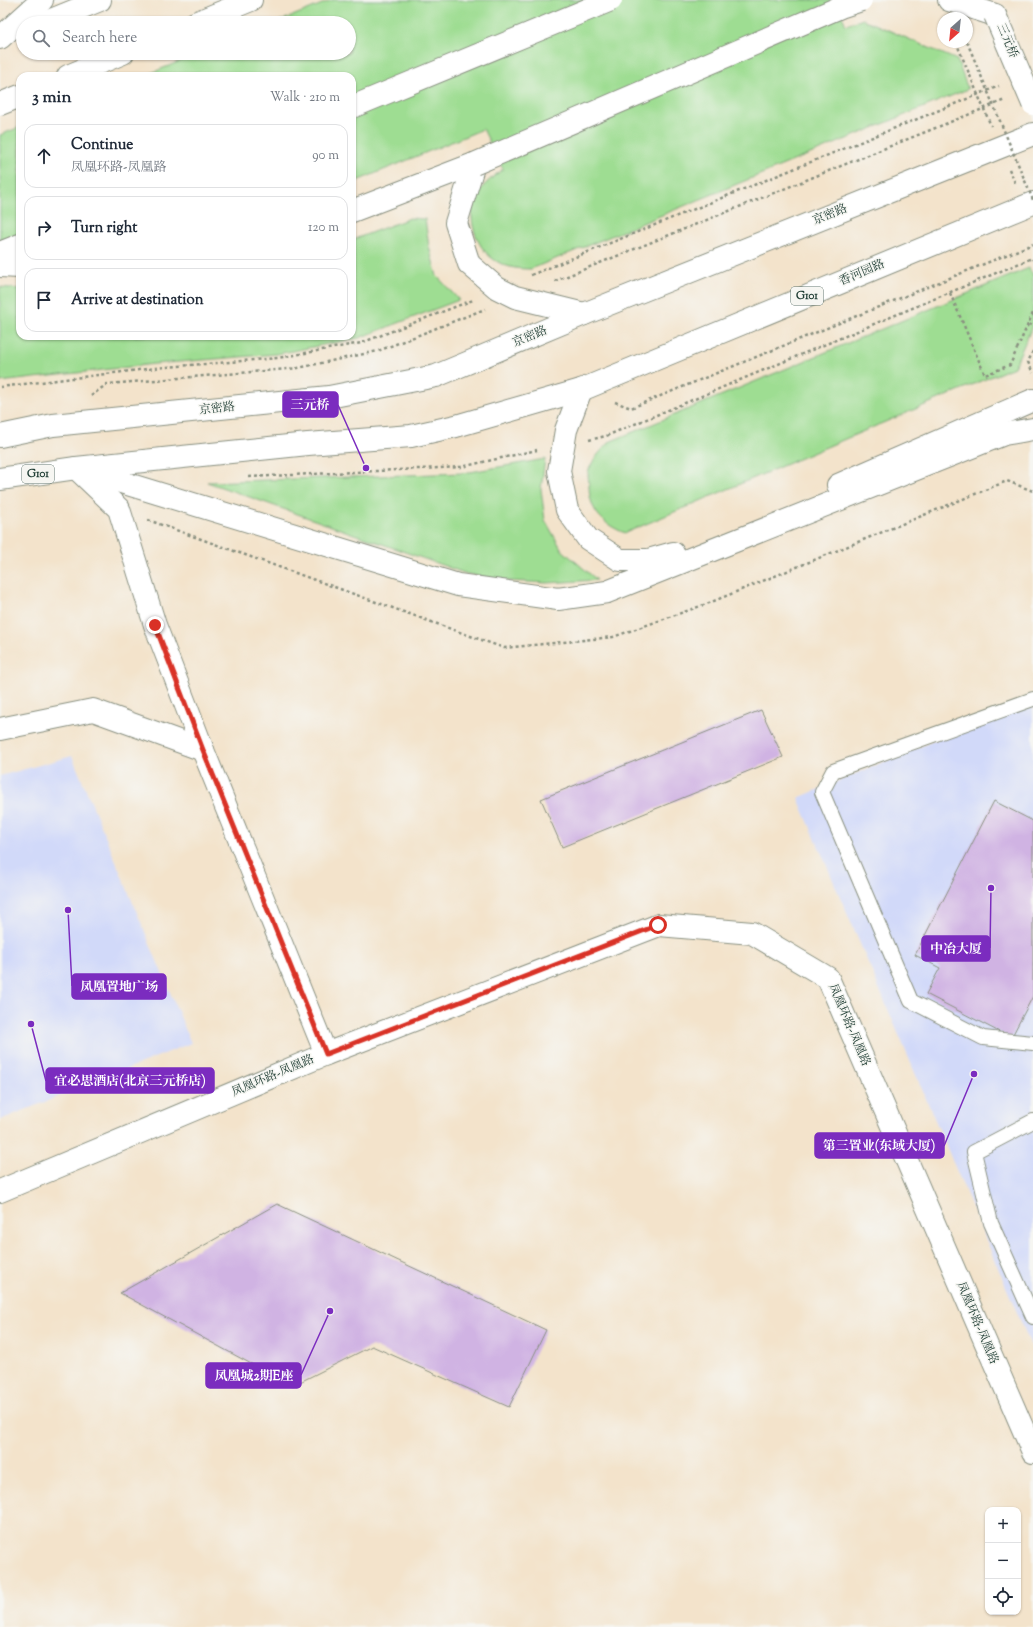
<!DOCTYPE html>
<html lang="en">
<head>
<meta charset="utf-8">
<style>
  :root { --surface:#fff; --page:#f6f6f7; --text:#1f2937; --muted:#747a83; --line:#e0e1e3 }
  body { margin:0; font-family:"Sorts Mill Goudy","Noto Serif SC",serif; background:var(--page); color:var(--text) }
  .controls { position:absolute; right:12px; bottom:12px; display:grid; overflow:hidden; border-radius:8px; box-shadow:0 1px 3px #0004 }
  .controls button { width:36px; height:36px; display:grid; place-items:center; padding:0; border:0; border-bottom:1px solid var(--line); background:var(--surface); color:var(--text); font:20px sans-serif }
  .compass { position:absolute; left:937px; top:12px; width:36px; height:36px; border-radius:50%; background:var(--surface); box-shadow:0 1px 3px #0004; rotate:207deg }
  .stop { position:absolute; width:12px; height:12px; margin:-9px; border:3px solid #d93025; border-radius:50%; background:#fff }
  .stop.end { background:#d93025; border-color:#fff; box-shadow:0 1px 4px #0008 }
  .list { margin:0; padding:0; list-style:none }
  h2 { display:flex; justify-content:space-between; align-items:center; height:52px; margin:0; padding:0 16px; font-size:17px }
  h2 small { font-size:13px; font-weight:400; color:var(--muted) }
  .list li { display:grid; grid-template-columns:26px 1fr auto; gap:12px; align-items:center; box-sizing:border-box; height:64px; margin:0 8px 8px; padding:0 8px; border:1px solid var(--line); border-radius:12px }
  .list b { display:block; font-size:15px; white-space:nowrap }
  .list p { margin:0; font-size:13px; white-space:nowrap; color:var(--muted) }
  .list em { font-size:13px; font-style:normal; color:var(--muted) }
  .icon { flex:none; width:22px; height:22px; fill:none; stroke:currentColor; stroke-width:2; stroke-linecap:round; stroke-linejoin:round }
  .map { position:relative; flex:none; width:1033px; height:1627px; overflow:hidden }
  .search { position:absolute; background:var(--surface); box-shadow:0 1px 3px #0004; left:16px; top:16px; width:340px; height:44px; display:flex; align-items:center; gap:10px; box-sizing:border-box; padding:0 14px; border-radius:22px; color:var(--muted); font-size:15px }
  .panel { position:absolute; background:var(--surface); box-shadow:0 1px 3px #0004; left:16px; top:72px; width:340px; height:268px; border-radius:12px }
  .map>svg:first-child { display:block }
  .built { fill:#d1d9f9 }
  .green { fill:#9edd92; stroke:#5e8d63 }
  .building { fill:#d0b3e3 }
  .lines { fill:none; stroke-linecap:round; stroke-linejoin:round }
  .service-casing { stroke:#899080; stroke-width:16 }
  .tertiary-casing { stroke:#899080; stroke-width:24 }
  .trunk-casing { stroke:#899080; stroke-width:24 }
  .motorway-casing { stroke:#899080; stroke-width:24 }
  .path { stroke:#899080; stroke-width:2.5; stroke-dasharray:3 3; stroke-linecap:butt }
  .service { stroke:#fff; stroke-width:14 }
  .tertiary { stroke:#fff; stroke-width:22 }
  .trunk { stroke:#fff; stroke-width:22 }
  .motorway { stroke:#fff; stroke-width:22 }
  .trunk-bridge-casing { stroke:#899080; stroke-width:24; stroke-linecap:butt }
  .path-bridge { stroke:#899080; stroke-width:2.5; stroke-dasharray:3 3; stroke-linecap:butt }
  .trunk-bridge { stroke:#fff; stroke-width:22 }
  .route { stroke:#d93025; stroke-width:5 }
  .labels { text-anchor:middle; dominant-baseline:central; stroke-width:3; stroke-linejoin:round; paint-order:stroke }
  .shield { fill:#f6f6f2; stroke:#60746d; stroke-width:1 }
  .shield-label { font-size:11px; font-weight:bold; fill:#1f3d34 }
  .street-label { font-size:12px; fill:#1f3d34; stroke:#f6f6f2 }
  .leader { fill:none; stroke:#7b2cbf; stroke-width:1.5 }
  .callout-dot { fill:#7b2cbf; stroke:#f6f6f2; stroke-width:1.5 }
  .callout { fill:#7b2cbf; stroke:#7b2cbf; stroke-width:1.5 }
  .callout-label { font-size:13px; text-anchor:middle; font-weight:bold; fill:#fff }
</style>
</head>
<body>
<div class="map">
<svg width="1033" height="1627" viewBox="0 0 1033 1627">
  <rect width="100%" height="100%" fill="#f6f6f2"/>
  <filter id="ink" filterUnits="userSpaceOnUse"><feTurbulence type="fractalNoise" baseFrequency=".025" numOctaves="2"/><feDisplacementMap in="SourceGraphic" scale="8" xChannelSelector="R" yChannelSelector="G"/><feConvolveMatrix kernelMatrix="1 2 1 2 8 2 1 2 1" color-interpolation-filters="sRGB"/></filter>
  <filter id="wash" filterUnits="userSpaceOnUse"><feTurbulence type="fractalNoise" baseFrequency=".012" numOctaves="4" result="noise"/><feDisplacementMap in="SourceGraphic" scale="16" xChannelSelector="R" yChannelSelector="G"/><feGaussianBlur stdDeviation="0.9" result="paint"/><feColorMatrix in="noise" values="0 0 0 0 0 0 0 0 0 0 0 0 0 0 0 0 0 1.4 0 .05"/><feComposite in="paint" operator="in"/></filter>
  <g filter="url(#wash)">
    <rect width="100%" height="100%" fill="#f3e3cb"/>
    <!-- built -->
    <g class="built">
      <polygon points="1033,699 1033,1350 798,798"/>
      <polygon points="72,756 191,1043 0,1120 0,776"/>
    </g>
    <!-- green -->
    <g class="green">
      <path d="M332,0H835L846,25L863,19L957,60L968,89L531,269C519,269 508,268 498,262C478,252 467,222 474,201C479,187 492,178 503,169L483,129L352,183V76H144L200,53H349V23H275Z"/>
      <polygon points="20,127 20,241 0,240 0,135"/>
      <polygon points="410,218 425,219 429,247 437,276 459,300 359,338 277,354 154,364 0,382 0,287 20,289 20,336 352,336 352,240"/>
      <path d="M1029,268L1033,275V325L1014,367L625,533C602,524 589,510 589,485C589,482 588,477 588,473C591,461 601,451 609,442Z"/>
      <polygon points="545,459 541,489 545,520 562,550 597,580 547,583 507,581 467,574 207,482 464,473"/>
    </g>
    <g id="blocks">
      <!-- building -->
      <g class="building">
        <polygon points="761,710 783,757 562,847 541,799"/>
        <polygon points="994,801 1033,821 1033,996 1011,1038 926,994 940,968 915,955"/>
        <polygon points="277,1204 546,1330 509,1407 372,1346 292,1386 120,1293"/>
      </g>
    </g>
  </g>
  <g filter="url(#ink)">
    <use href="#blocks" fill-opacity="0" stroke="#899080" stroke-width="1"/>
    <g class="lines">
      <!-- service casing -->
      <g class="service-casing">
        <g id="service">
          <polyline points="1033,699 833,771 822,792 911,1001 983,1038 1033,1043"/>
          <polyline points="1033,1121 974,1152 991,1223 1033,1317"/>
        </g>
      </g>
      <!-- tertiary casing -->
      <g class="tertiary-casing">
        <g id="tertiary">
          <polyline points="76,468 119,509 155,625 203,750 326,1054"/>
          <polyline points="0,729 93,710 203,750"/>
          <polyline points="0,1191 326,1054 659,925 752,933 828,978 1033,1452"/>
        </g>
      </g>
      <!-- trunk casing -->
      <g class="trunk-casing">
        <g id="trunk">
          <polyline points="949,0 995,15"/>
          <polyline points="474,164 456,223 469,264 497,288 515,297 584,314"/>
          <polyline points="0,253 20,245"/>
          <polyline points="581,390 566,430 559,471 567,510 588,539 620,560 648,560 673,553"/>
          <polyline points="0,436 53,425 329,397 436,376 584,314 1033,134"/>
          <polyline points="85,471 458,585 558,599 607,592 1004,434 1033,429"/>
          <polyline points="0,479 76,468 308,444 411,436 456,426 581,390 1033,203"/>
          <polyline points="838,485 1033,400"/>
        </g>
      </g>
      <!-- motorway casing -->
      <g class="motorway-casing">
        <g id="motorway">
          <polyline points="44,23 100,0"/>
          <polyline points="195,23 251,0"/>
          <polyline points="0,38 42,0"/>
          <polyline points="68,76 123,53"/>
          <polyline points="0,104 20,96"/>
          <polyline points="352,211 474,164"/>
          <polyline points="0,266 20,267"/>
        </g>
      </g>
      <!-- path -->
      <g class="path">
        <polyline points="956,42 991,126"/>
        <polyline points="1009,169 1016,185"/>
        <polyline points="531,275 999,86"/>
        <polyline points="555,281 1005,100"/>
        <polyline points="950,293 985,375 1010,365 1017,349"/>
        <polyline points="1029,324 1033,326"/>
        <polyline points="1033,351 1028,362 1033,373"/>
        <polyline points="0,387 155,368 278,358 361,343 473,300"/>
        <polyline points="91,396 107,384 298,368 378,351 485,309"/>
        <polyline points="615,402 631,408 1033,244"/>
        <polyline points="589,440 606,436 1032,258 1033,260"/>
        <polyline points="249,477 461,467 537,450"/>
        <polyline points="148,520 504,648 613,637 709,603 1007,481 1033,491"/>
      </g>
      <!-- service -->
      <use href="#service" class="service"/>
      <!-- tertiary -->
      <use href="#tertiary" class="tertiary"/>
      <!-- trunk -->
      <use href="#trunk" class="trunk"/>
      <!-- motorway -->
      <use href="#motorway" class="motorway"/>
      <!-- trunk-bridge casing -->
      <g class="trunk-bridge-casing">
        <g id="trunk-bridge">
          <polyline points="995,15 1033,104"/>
          <polyline points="352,107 611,0"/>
          <polyline points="474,164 843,6 861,0"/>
        </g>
      </g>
      <!-- path-bridge -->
      <g class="path-bridge">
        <polyline points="967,42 1033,200"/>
        <polyline points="1017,349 1033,313"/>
      </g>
      <!-- trunk-bridge -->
      <use href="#trunk-bridge" class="trunk-bridge"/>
    </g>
  </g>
  <g class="lines" filter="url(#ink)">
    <!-- route -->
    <polyline class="route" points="155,625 203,750 326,1054 658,925"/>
  </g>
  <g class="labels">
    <!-- shield labels -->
    <g class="shield">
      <rect x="791" y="287" width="32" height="18" rx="3"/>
      <rect x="22" y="465" width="32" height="18" rx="3"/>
    </g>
    <g class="shield-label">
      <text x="807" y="296">G101</text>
      <text x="38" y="474">G101</text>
    </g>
    <!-- street labels -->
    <g class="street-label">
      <text transform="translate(1007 41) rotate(67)">三元桥</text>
      <text transform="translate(830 215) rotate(-22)">京密路</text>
      <text transform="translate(862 273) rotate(-23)">香河园路</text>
      <text transform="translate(530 337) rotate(-23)">京密路</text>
      <text transform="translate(217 409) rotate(-6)">京密路</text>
      <text transform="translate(849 1025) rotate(67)">凤凰环路-凤凰路</text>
      <text transform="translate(273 1076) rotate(-23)">凤凰环路-凤凰路</text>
      <text transform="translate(977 1323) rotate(67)">凤凰环路-凤凰路</text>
    </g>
  </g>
  <!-- callouts -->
  <path class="leader" d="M366 468L338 405M991 888L990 948M68 910L72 986M31 1024L46 1081M974 1074L944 1146M330 1311L301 1375"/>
  <g class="callout-dot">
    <circle cx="366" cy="468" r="4"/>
    <circle cx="991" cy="888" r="4"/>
    <circle cx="68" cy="910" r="4"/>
    <circle cx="31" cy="1024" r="4"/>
    <circle cx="974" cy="1074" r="4"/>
    <circle cx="330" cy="1311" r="4"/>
  </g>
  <g class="callout">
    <rect x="283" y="392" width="55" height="25" rx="4"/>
    <rect x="922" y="936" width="68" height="25" rx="4"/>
    <rect x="72" y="974" width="94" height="25" rx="4"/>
    <rect x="46" y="1068" width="168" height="25" rx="4"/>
    <rect x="815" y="1133" width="129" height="25" rx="4"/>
    <rect x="206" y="1363" width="95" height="25" rx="4"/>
  </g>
  <g class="callout-label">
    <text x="310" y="409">三元桥</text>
    <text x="956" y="953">中冶大厦</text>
    <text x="119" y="991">凤凰置地广场</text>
    <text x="130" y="1085">宜必思酒店(北京三元桥店)</text>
    <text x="879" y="1150">第三置业(东域大厦)</text>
    <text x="254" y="1380">凤凰城2期E座</text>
  </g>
</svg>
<div class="controls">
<button>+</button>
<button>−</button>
<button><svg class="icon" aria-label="locate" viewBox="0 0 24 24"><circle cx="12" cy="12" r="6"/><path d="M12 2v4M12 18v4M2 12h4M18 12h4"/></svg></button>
</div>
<svg class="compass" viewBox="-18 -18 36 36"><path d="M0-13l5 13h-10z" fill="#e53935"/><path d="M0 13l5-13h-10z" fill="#747a83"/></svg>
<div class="stop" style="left:658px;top:925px"></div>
<div class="stop end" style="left:155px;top:625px"></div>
<div class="search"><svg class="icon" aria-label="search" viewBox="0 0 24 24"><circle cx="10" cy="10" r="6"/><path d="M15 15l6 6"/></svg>Search here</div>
<section class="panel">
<h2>3 min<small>Walk · 210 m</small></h2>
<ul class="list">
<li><svg class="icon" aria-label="ahead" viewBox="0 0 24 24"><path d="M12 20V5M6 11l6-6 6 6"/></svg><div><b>Continue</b><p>凤凰环路-凤凰路</p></div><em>90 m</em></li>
<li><svg class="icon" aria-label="right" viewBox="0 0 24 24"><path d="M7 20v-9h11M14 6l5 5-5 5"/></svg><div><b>Turn right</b></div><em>120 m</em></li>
<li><svg class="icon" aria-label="arrive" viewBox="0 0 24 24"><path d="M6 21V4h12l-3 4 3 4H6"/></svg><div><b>Arrive at destination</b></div></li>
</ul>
</section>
</div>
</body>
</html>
